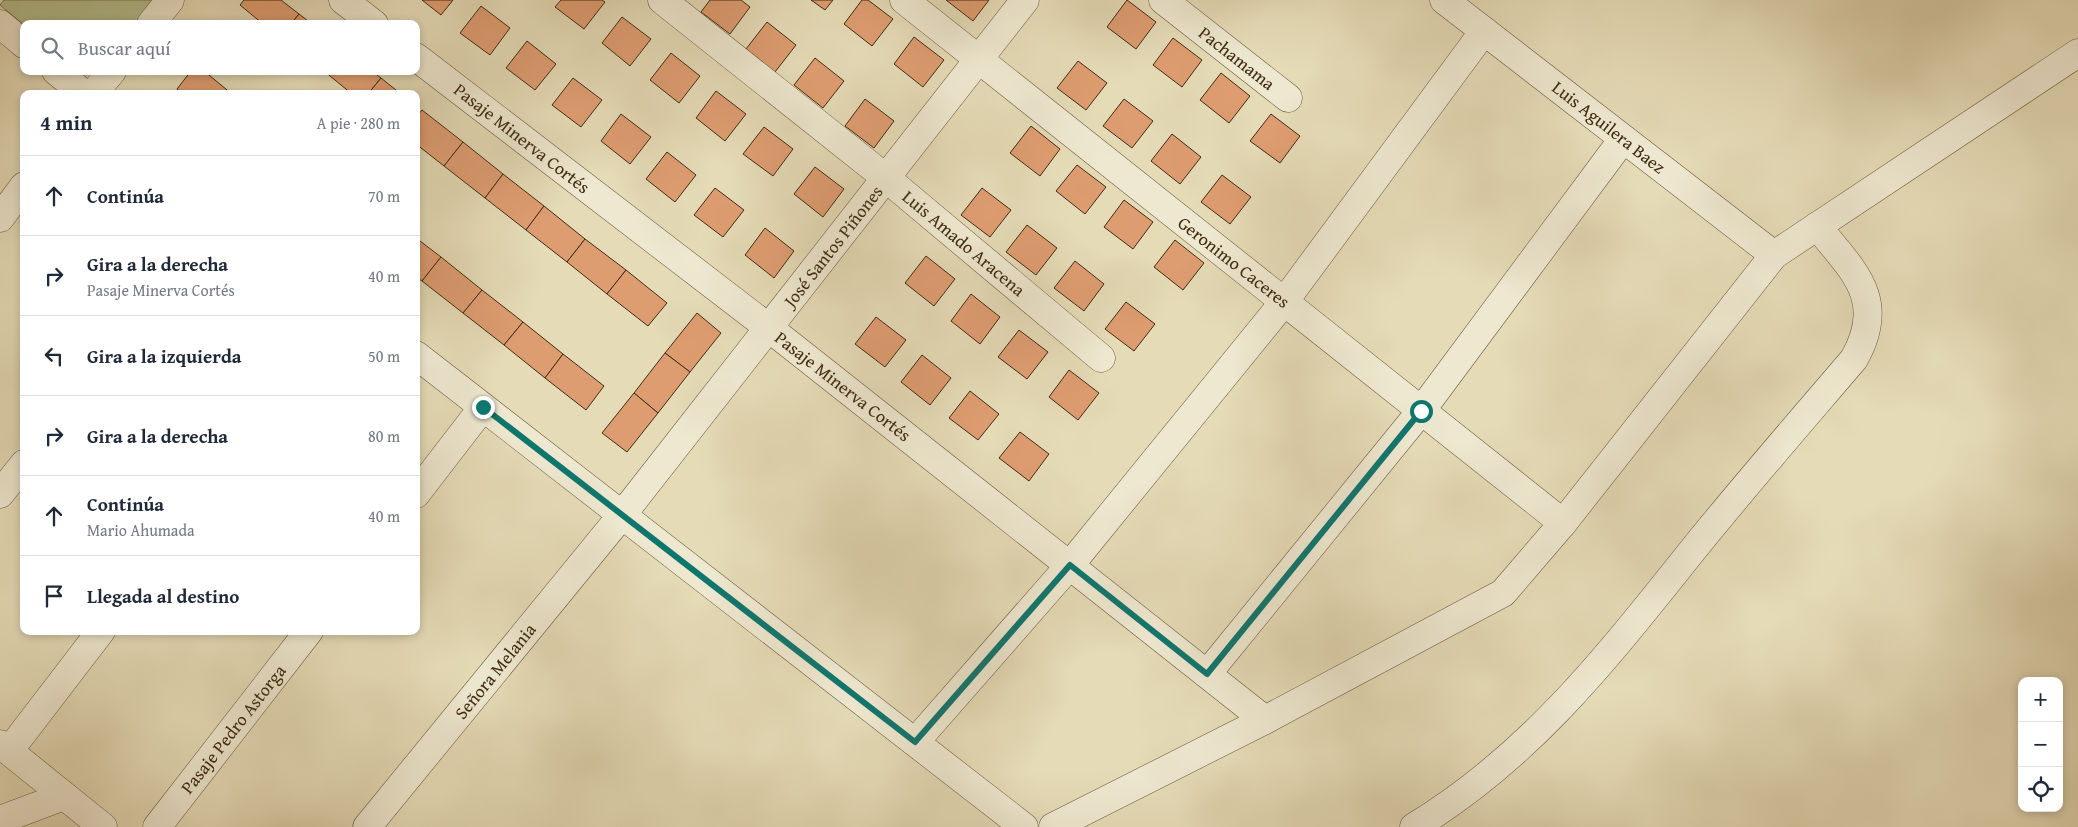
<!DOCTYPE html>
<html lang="es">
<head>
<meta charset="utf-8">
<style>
  :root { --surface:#fff; --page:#f6f6f7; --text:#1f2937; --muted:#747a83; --line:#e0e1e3 }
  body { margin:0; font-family:"Gentium Book Plus",serif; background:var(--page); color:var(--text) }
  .controls { position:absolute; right:15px; bottom:15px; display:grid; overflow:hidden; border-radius:10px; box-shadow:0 2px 8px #0003 }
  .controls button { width:45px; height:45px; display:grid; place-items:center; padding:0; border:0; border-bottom:1px solid var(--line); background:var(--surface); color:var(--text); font:25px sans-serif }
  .stop { position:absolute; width:15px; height:15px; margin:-11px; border:4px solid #0f766e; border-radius:50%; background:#fff }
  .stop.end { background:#0f766e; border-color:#fff; box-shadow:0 1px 5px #0008 }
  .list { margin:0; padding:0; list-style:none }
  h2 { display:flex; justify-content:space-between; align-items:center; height:65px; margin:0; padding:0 20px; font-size:21px }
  h2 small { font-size:16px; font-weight:400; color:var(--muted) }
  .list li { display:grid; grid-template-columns:32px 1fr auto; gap:15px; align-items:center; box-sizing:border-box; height:80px; padding:0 20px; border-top:1px solid var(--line) }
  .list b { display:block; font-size:19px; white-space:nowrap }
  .list p { margin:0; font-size:16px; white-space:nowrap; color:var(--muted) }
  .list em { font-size:16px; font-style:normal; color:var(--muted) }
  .icon { flex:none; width:28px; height:28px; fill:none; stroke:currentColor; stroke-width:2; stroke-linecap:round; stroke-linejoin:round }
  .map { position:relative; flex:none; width:2078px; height:827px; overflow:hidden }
  .search { position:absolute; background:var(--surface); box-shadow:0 2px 8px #0003; left:20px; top:20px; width:400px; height:55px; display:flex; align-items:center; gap:12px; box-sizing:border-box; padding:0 18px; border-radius:10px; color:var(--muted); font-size:19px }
  .panel { position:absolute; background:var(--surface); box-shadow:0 2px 8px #0003; left:20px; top:90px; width:400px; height:545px; border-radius:10px }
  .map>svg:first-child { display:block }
  .green { fill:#b4c08f; stroke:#7a7652 }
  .building { fill:#de9d71; stroke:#402c14 }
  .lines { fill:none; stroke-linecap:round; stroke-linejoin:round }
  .street-casing { stroke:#69583d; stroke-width:29 }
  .street { stroke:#eee8d0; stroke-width:28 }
  .route { stroke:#0f766e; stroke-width:6 }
  .labels { text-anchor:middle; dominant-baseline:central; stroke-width:4; stroke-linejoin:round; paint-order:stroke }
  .street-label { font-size:18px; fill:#402c14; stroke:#eee8d0 }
</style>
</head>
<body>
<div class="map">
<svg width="2078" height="827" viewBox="0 0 2078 827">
  <rect width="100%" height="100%" fill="#e5dbb7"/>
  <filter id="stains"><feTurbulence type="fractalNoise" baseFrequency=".004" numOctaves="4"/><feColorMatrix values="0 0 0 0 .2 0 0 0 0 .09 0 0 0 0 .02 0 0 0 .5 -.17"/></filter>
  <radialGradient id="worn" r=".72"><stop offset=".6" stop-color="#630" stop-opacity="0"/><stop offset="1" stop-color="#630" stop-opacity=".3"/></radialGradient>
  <!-- green -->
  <polygon class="green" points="4,0 154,0 135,24 24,24 24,25 0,5"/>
  <!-- building -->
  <g class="building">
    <polygon points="244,0 281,0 299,14 291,24 263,24 240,5"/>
    <polygon points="422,0 453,0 441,15"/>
    <polygon points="561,0 602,0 605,2 584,29 555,7"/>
    <polygon points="710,0 741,0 750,7 730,34 701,12"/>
    <polygon points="811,0 833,0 825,10"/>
    <polygon points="862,0 868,0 893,19 872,46 844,24"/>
    <polygon points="946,0 989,0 973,21"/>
    <polygon points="1127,0 1156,22 1136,49 1107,27"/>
    <polygon points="481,6 510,28 490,55 460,33"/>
    <polygon points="299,14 312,24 291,24"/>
    <polygon points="622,17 651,39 630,66 602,43"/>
    <polygon points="767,22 796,45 775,72 746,49"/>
    <polygon points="914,37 944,60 923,87 894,64"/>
    <polygon points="1173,38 1202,60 1182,87 1153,65"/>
    <polygon points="527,41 556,64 535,90 506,68"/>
    <polygon points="671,53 700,76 679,103 650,80"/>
    <polygon points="815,58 844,81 823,108 794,85"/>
    <polygon points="1078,61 1107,83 1086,110 1057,88"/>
    <polygon points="191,71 204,71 232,94 183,94 177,89"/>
    <polygon points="324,71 372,71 381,78 368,94 352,94"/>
    <polygon points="1221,73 1250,96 1229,123 1200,100"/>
    <polygon points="381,78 401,94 368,94"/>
    <polygon points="573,78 602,100 581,127 552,105"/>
    <polygon points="716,91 746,114 725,141 696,118"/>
    <polygon points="865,99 894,121 874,148 845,126"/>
    <polygon points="1124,99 1153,121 1132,148 1103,126"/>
    <polygon points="422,110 463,142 444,166 416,144 416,117"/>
    <polygon points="621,114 651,137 630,164 601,141"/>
    <polygon points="1271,114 1300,136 1280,163 1250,141"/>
    <polygon points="1031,126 1060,149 1040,176 1010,153"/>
    <polygon points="764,127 793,149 773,176 743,154"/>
    <polygon points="1172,134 1201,157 1180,184 1151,161"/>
    <polygon points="463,142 503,174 485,198 444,166"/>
    <polygon points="667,152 696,175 675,202 646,179"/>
    <polygon points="1077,165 1106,187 1085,214 1056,191"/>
    <polygon points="815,167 844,189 823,217 794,194"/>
    <polygon points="503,174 544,206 526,230 485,198"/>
    <polygon points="1222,175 1251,197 1230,224 1201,202"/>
    <polygon points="715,188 744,210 723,237 694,215"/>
    <polygon points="982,188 1011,210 990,237 961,215"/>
    <polygon points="1124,200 1153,222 1133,249 1104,227"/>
    <polygon points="544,206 585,239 567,262 526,230"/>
    <polygon points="1027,225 1057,248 1036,275 1006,252"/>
    <polygon points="765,228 794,251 774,278 745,255"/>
    <polygon points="416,238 441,257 422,281 416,277"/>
    <polygon points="585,239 626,270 607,294 567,262"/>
    <polygon points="1175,240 1204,263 1183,290 1154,267"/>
    <polygon points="926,256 955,279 934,306 905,283"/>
    <polygon points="441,257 482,290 463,313 422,281"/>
    <polygon points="1075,261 1104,284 1084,311 1054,288"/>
    <polygon points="626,270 667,303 648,326 607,294"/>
    <polygon points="482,290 523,322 504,345 463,313"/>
    <polygon points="971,294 1000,317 980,344 951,321"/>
    <polygon points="1126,302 1155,324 1134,351 1105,329"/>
    <polygon points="697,313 721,333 690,372 665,353"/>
    <polygon points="876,317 906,340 885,367 855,344"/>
    <polygon points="523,322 563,354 545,378 504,345"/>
    <polygon points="1019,330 1048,352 1027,379 998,357"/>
    <polygon points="665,353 690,372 658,413 634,393"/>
    <polygon points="563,354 604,386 586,410 545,378"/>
    <polygon points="922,355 951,378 930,405 901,382"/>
    <polygon points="1069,370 1099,393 1078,420 1049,397"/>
    <polygon points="970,391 999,414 978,440 949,418"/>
    <polygon points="634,393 658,413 627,452 602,433"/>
    <polygon points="1020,432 1049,454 1029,481 999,458"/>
  </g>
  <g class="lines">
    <!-- street casing -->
    <g class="street-casing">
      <g id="street">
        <polyline points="343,0 374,24"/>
        <polyline points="662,0 886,178 1101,358"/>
        <polyline points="904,0 1563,523"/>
        <polyline points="1163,0 1288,98"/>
        <polyline points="1444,0 1774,255"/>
        <polyline points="0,24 24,44"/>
        <polyline points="151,24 170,0"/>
        <polyline points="416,57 769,328 1265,720"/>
        <polyline points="56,71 84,94"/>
        <polyline points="93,94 112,71"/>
        <polyline points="0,218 24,186"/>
        <polyline points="416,355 1024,827"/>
        <polyline points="0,494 24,464"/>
        <polyline points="416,494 483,407"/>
        <polyline points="1207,674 1421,411 1623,139"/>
        <polyline points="915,742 1070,565 1284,302 1484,31"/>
        <polyline points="0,744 103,827"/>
        <polyline points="9,751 101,631"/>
        <polyline points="0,820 64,796"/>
        <polyline points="157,827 309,631"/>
        <polyline points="367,827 622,515 1025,0"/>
        <polyline points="1053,827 1265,720 1503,593 1563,523 1774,255 2078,53"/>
        <path d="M1414,827C1534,754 1610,653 1696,546C1747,483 1801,421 1854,359C1888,299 1853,271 1817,226"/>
      </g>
    </g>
    <!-- street -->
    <use href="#street" class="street"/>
  </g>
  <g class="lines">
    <!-- route -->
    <polyline class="route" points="483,407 915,742 1070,565 1207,674 1421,411"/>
  </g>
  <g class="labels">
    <!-- street labels -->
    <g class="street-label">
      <text transform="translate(1237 58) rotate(38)">Pachamama</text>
      <text transform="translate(1609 127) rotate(38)">Luis Aguilera Baez</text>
      <text transform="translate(522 138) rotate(38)">Pasaje Minerva Cortés</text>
      <text transform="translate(964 243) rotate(40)">Luis Amado Aracena</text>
      <text transform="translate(833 246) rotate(-52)">José Santos Piñones</text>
      <text transform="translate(1234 262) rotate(38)">Geronimo Caceres</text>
      <text transform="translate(843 386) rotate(38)">Pasaje Minerva Cortés</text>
      <text transform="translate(495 671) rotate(-51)">Señora Melania</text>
      <text transform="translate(233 729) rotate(-52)">Pasaje Pedro Astorga</text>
    </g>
  </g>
  <rect width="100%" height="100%" filter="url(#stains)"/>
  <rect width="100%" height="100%" fill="url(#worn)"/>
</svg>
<div class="controls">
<button>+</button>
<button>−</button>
<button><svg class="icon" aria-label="locate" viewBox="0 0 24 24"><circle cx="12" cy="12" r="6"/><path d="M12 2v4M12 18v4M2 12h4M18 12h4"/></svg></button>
</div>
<div class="stop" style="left:1421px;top:411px"></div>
<div class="stop end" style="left:483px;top:407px"></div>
<div class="search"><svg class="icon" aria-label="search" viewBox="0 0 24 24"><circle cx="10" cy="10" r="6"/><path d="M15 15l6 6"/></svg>Buscar aquí</div>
<section class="panel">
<h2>4 min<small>A pie · 280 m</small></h2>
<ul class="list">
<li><svg class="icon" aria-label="ahead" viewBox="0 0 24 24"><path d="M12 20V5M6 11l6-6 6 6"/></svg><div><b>Continúa</b></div><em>70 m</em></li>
<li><svg class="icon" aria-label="right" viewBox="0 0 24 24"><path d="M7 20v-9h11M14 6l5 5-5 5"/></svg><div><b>Gira a la derecha</b><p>Pasaje Minerva Cortés</p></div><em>40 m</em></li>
<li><svg class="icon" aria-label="left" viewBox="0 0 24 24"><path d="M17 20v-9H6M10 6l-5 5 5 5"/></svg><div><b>Gira a la izquierda</b></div><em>50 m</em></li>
<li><svg class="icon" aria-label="right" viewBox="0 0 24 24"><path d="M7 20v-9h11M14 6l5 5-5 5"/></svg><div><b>Gira a la derecha</b></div><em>80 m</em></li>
<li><svg class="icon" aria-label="ahead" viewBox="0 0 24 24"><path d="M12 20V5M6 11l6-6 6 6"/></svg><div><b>Continúa</b><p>Mario Ahumada</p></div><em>40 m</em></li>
<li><svg class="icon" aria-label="arrive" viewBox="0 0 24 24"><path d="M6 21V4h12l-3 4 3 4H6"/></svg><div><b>Llegada al destino</b></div></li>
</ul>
</section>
</div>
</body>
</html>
